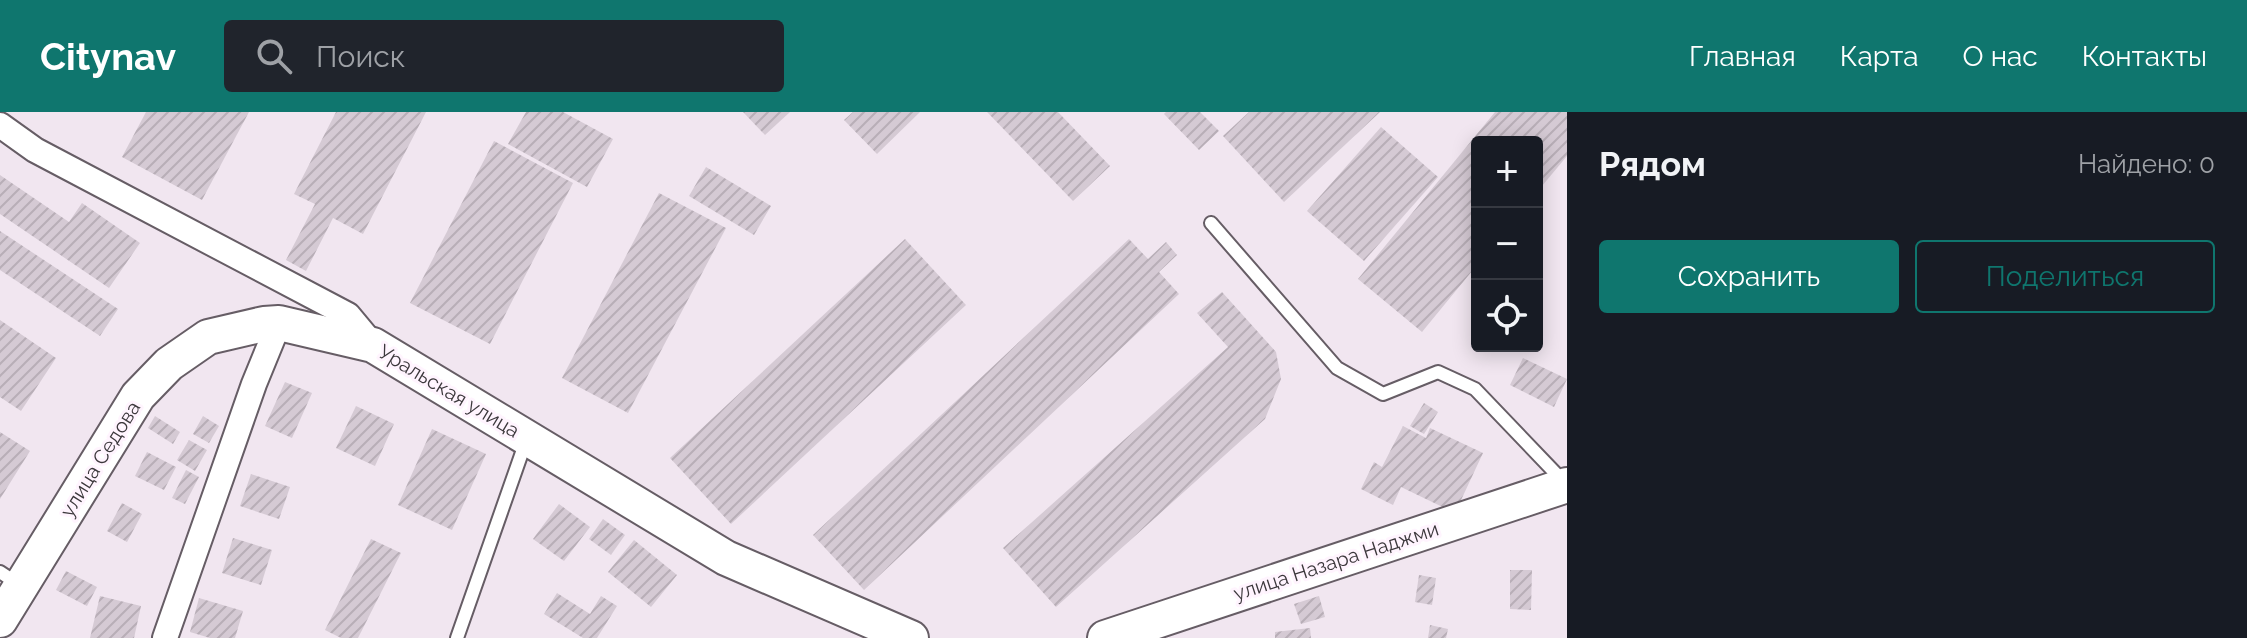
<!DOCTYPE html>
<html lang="ru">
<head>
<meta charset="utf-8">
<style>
  :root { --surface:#171b24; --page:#20242c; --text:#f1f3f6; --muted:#9ea1a6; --line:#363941; --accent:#0f766e }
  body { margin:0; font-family:Raleway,sans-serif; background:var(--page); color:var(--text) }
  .controls { position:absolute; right:24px; top:24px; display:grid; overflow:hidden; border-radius:8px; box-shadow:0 4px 20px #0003 }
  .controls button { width:72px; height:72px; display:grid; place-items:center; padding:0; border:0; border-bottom:2px solid var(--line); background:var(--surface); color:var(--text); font:40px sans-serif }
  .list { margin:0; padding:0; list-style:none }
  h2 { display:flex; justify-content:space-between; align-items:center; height:104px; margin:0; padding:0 32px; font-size:34px }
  h2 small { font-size:26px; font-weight:400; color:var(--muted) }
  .actions { display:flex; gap:16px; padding:24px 32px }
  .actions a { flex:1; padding:18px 0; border:2px solid var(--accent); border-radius:8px; text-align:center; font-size:28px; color:var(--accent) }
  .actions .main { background:var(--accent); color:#fff }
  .icon { flex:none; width:44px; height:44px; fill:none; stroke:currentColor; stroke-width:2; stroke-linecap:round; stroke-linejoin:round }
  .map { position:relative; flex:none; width:1567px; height:526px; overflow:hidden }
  header { display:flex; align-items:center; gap:48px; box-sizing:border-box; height:112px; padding:0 40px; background:var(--accent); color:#fff }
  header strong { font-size:38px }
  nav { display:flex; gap:44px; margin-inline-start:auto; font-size:28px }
  .search { width:560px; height:72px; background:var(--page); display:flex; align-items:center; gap:20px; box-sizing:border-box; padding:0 28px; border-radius:8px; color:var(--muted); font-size:30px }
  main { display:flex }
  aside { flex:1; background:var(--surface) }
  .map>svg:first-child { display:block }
  .building { fill:url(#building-hatch) }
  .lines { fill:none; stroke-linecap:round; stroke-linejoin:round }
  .lane-casing { stroke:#665d65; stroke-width:16 }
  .street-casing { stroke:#665d65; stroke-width:28 }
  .secondary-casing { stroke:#665d65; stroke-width:38 }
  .lane { stroke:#fff; stroke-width:12 }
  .street { stroke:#fff; stroke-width:24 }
  .secondary { stroke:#fff; stroke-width:34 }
  .labels { text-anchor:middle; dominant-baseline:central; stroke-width:6; stroke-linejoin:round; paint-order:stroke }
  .street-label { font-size:20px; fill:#3c383c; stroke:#fff4fe }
</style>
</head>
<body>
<header>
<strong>Citynav</strong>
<div class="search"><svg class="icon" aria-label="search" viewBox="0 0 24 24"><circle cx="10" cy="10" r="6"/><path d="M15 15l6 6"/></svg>Поиск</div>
<nav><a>Главная</a><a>Карта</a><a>О нас</a><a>Контакты</a></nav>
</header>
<main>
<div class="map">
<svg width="1567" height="526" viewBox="0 0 1567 526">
  <defs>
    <pattern id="building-hatch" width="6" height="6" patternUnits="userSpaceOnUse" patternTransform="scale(2)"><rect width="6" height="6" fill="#d5cad4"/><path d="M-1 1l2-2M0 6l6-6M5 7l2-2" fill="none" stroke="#b8aeb7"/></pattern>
  </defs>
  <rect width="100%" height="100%" fill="#f1e6f0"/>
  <!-- building -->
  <g class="building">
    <polygon points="146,0 249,0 202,88 122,45"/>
    <polygon points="336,0 426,0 363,122 333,106 306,159 286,148 315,92 294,82"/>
    <polygon points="526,0 563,0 613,27 587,75 508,32"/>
    <polygon points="743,0 790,0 765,23"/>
    <polygon points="853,0 920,0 877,42 844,8"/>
    <polygon points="987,0 1058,0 1110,54 1073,89"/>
    <polygon points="1166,0 1200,0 1219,19 1199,38 1164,2"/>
    <polygon points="1249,0 1380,0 1284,90 1223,24"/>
    <polygon points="1495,0 1567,0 1567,44 1537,80 1537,30 1477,30 1477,153 1422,220 1358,167"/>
    <polygon points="1381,15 1438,65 1364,149 1307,99"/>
    <polygon points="494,29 573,71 490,232 410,191"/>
    <polygon points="706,55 771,94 754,123 689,84"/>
    <polygon points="0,63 69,110 82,91 140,131 109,176 0,102"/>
    <polygon points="659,81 726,116 628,301 562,266"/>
    <polygon points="0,119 118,197 100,224 0,158"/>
    <polygon points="905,127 966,193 731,412 670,346"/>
    <polygon points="1129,127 1148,147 1166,130 1177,143 1159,160 1179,182 864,478 813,423"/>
    <polygon points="1222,180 1276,240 1281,267 1265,307 1056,495 1003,436 1228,235 1197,201"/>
    <polygon points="0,208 56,246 21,299 0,285"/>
    <polygon points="1523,246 1567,267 1554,295 1510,273"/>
    <polygon points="285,270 312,281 292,326 265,314"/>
    <polygon points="1424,291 1438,300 1424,322 1410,314"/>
    <polygon points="356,294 394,312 375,354 336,336"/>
    <polygon points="155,304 180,320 173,332 148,316"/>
    <polygon points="203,304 219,314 209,331 193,322"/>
    <polygon points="1403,314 1426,326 1430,316 1483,341 1455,401 1401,375 1393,393 1361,377 1374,350 1382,355"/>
    <polygon points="432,317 486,342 452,418 398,393"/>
    <polygon points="0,320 30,339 0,387"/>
    <polygon points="189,328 207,338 195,359 177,348"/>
    <polygon points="147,340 176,355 164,378 135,364"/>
    <polygon points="186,358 199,365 185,392 172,386"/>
    <polygon points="251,362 290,375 279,407 240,394"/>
    <polygon points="122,391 142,402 127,430 107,419"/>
    <polygon points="559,392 590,415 564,449 533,427"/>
    <polygon points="603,407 625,423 611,443 589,427"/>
    <polygon points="233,426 272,438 261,473 222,461"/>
    <polygon points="371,427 401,441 358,526 341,526 325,518"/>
    <polygon points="634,428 677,463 651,495 608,460"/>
    <polygon points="1510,458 1532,458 1531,498 1510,497"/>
    <polygon points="66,459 97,475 87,494 56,478"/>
    <polygon points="1419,463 1436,466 1432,493 1415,490"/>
    <polygon points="557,481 590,502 601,484 617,494 597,526 583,526 544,502"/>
    <polygon points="100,484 141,494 134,526 90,526"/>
    <polygon points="1319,484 1325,505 1301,512 1294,492"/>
    <polygon points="199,486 243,499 235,526 210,526 190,520"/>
    <polygon points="1430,513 1448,517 1446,526 1428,526"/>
    <polygon points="1310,516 1311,526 1275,526 1275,520"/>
  </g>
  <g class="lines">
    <!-- lane casing -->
    <g class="lane-casing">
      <g id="lane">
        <polyline points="1211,111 1337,256 1383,282 1438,260 1475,277 1564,370"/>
        <polyline points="0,460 21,474"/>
        <polyline points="457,526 526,329"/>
      </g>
    </g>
    <!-- street casing -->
    <g class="street-casing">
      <g id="street">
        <polyline points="0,13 35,38 348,203 373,233"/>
        <polyline points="165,526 254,272 279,211"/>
      </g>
    </g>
    <!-- secondary casing -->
    <g class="secondary-casing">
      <g id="secondary">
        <polyline points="0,508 138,284 169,252 208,225 264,212 279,211 373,233 726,446 911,526"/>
        <polyline points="1105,526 1567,373"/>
      </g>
    </g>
    <!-- lane -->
    <use href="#lane" class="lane"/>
    <!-- street -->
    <use href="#street" class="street"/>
    <!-- secondary -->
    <use href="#secondary" class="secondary"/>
  </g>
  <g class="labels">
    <!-- street labels -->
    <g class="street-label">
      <text transform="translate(449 279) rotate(31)">Уральская улица</text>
      <text transform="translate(100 347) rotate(-58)">улица Седова</text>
      <text transform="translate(1336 449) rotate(-18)">улица Назара Наджми</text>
    </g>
  </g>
</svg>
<div class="controls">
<button>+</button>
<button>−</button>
<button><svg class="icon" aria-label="locate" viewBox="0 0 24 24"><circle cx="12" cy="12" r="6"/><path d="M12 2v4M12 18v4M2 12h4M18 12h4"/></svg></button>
</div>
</div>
<aside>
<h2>Рядом<small>Найдено: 0</small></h2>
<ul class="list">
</ul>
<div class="actions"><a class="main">Сохранить</a><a>Поделиться</a></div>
</aside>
</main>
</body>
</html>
